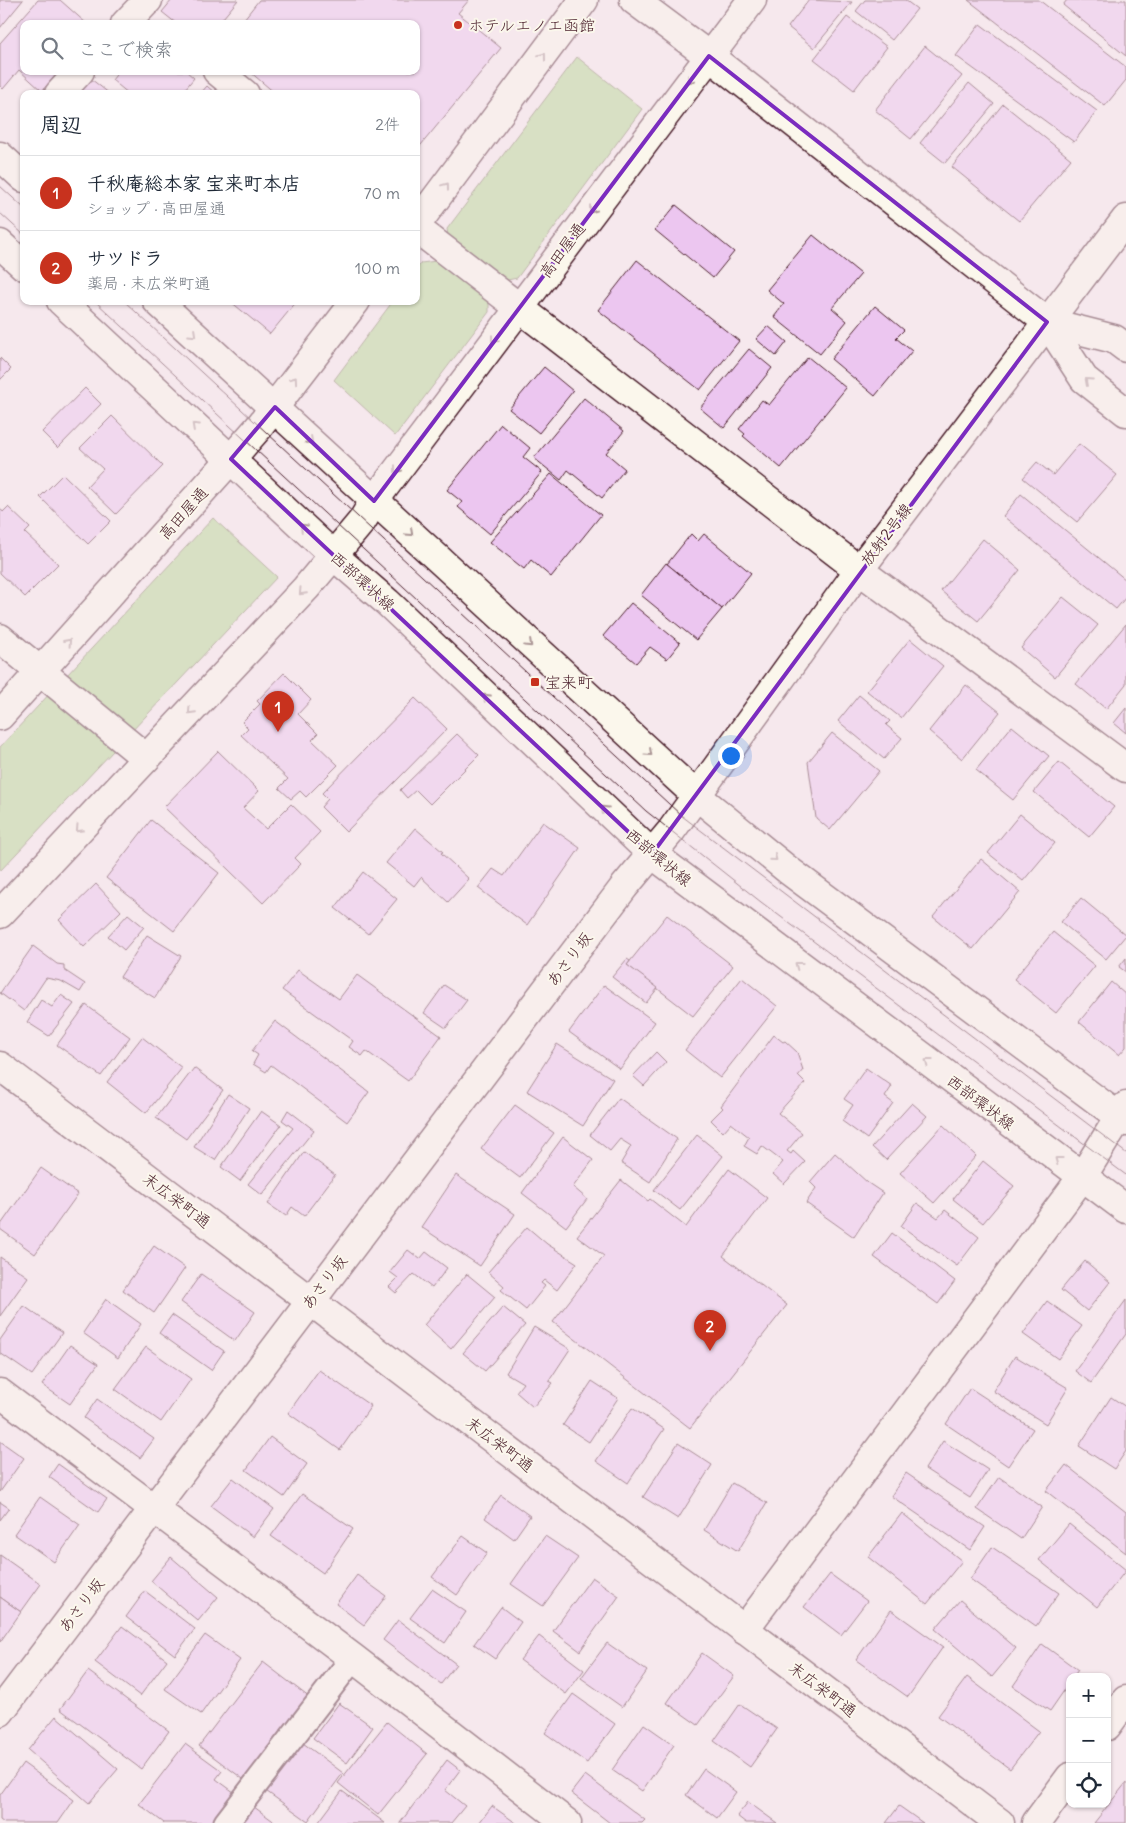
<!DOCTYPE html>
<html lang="ja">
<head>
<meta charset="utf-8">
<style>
  :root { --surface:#fff; --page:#f2f2f3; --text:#1f2937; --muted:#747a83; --line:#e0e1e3; --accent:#c8321e }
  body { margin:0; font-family:Delius,"Klee One",sans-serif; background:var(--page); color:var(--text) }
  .controls { position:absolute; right:15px; bottom:15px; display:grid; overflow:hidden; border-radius:10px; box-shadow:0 1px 4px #0004 }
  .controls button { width:45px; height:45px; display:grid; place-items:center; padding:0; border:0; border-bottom:1px solid var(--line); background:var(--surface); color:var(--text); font:25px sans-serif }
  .you { position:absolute; left:730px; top:755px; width:18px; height:18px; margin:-12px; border:4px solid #fff; border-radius:50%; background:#1a73e8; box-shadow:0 0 0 8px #1a73e833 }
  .badge { display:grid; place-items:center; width:32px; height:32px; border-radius:50%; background:var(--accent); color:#fff; font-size:16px; font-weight:700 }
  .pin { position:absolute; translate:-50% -41px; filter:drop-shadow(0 1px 2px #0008) }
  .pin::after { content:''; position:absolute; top:26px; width:18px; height:15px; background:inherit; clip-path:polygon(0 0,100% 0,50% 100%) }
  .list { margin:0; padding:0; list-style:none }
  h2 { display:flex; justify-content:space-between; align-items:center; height:65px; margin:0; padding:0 20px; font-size:21px }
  h2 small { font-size:16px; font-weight:400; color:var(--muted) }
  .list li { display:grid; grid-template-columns:32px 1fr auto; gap:15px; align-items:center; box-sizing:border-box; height:75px; padding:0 20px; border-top:1px solid var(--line) }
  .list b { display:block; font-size:19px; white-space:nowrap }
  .list p { margin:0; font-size:16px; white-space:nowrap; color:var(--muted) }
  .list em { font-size:16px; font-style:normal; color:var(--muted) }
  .icon { flex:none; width:28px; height:28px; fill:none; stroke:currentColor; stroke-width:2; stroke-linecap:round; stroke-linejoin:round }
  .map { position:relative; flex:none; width:1126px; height:1823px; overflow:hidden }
  .search { position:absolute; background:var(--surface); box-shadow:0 1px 4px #0004; left:20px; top:20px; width:400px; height:55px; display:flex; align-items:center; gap:12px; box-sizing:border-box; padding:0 18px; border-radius:10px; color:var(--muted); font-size:19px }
  .panel { position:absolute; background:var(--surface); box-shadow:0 1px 4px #0004; left:20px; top:90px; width:400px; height:215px; border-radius:10px }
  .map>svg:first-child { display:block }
  .green { fill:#b3d792; stroke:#7e7b5e }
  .building { fill:#ecc6f0; stroke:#4a1f2b }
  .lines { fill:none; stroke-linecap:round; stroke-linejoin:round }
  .lane-casing { stroke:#4a1f2b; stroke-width:28 }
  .street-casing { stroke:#4a1f2b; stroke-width:31 }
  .secondary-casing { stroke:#4a1f2b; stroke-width:31 }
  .lane { stroke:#fbf7ec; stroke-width:24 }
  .street { stroke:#fbf7ec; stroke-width:28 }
  .secondary { stroke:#fbf7ec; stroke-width:28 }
  .tram { stroke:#4a1f2b; stroke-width:1 }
  .oneway { stroke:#ab9695 }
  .marked { fill:none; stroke:#7b2cbf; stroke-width:4; stroke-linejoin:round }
  .poi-dot { fill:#c8321e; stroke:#fbf7ec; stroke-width:2 }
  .labels { text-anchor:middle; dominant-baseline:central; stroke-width:4; stroke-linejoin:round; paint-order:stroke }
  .poi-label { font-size:16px; fill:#4a1f2b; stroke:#fbf7ec; text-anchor:start }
  .street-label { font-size:16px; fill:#4a1f2b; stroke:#fbf7ec }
</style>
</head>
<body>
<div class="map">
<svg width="1126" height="1823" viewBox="0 0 1126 1823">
  <rect width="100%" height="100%" fill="#f6e8ed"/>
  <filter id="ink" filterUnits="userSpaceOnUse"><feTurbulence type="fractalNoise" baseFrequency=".02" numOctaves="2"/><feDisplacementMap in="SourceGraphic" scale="10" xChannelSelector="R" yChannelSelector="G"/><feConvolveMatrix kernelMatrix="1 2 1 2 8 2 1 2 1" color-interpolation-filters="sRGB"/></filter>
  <g filter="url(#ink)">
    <!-- green -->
    <g class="green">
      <polygon points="577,57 642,109 517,278 503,281 449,242 447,229"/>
      <polygon points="436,261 485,298 489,304 489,312 395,436 334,380 393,301 416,301 416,270 421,263"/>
      <polygon points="213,518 277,577 0,871 0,747"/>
    </g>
    <!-- building -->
    <g class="building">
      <polygon points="0,0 23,0 0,28"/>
      <polygon points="38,0 60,0 87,24 24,24 24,71 59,71 42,91 19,70 3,89 0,86 0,43"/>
      <polygon points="172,0 238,0 218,24 177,24 162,12"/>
      <polygon points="259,0 469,0 458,13 501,48 416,151 416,94 276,94 249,71 416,71 416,24 240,24"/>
      <polygon points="809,0 852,2 814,48 788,27"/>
      <polygon points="865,0 905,0 917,9 892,40 856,11"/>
      <polygon points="968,0 1039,0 1126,67 1126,80 1105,106"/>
      <polygon points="1067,0 1126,0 1126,56 1063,5"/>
      <polygon points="847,17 887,47 854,90 814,59"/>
      <polygon points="980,24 1097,111 1074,142 956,56"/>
      <polygon points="925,46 962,76 911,139 875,110"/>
      <polygon points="119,71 186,71 194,78 181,94 129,94 112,80"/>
      <polygon points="91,79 110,94 79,94"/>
      <polygon points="969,83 994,104 945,163 920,143"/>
      <polygon points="207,86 216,94 200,94"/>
      <polygon points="1003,104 1071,159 1019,221 952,167"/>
      <polygon points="676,205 734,252 713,278 655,230"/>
      <polygon points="813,235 861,274 832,308 847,321 820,354 774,317 784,304 767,290"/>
      <polygon points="637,260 739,341 700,390 598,310"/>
      <polygon points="230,301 297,301 270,334"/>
      <polygon points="875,306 904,330 896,338 912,351 875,396 831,359"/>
      <polygon points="768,326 787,342 776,356 756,339"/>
      <polygon points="749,349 772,368 724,428 700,408"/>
      <polygon points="808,357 846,388 781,468 743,436 745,434 739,429 762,400 769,405"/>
      <polygon points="0,358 11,369 0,380"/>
      <polygon points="544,367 573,391 539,433 509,409"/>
      <polygon points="85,388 101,404 58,448 42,432"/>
      <polygon points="584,398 624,431 606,453 625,469 602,498 568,470 561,480 534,458"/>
      <polygon points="112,416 163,466 116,514 87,486 103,469 80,448"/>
      <polygon points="501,424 530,448 523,457 542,472 490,534 458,507 462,502 447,490"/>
      <polygon points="1079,444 1117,475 1077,522 1023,478 1037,462 1053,475"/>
      <polygon points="63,474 111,521 88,544 40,497"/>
      <polygon points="551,474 601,515 551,577 531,560 524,569 490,542"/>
      <polygon points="1021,494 1126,580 1126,597 1116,609 1003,516"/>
      <polygon points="8,507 30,528 25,533 58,564 25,597 0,573 0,508 3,512"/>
      <polygon points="691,534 698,541 704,534 751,573 722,609 667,564"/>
      <polygon points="983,539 1020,570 978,621 941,591"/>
      <polygon points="666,563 722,609 696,640 641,595"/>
      <polygon points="1063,597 1098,625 1055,677 1021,648"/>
      <polygon points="631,603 680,643 667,659 650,647 636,663 603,636"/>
      <polygon points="1126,624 1126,684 1106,709 1076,684"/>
      <polygon points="910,639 943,666 901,718 867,691"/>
      <polygon points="284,673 311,700 298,714 318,734 312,740 338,765 306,797 300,791 291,799 279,788 288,779 241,735 248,728 242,722 260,704 257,701"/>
      <polygon points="966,685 1000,712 962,759 929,731"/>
      <polygon points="859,695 890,721 886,725 902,738 884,759 838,721"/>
      <polygon points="415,698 447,729 346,832 321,807 328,799 322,793"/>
      <polygon points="1126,708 1126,733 1114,723"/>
      <polygon points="1012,726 1049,756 1013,800 976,770"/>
      <polygon points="832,733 879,771 830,830 816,818 808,762"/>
      <polygon points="457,734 479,755 430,804 416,790 407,798 400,790"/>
      <polygon points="218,751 259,791 243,808 266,829 291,804 320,832 295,858 301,864 263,903 164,807"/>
      <polygon points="1059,762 1114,807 1089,837 1034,792"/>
      <polygon points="1020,814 1055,843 1023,881 988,853"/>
      <polygon points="151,820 219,873 174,931 106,878"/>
      <polygon points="543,822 580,848 527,925 478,888 493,869 504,876"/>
      <polygon points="415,828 443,852 441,853 469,879 448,902 421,877 414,886 386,863"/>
      <polygon points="981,859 1020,892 973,949 933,917"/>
      <polygon points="363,872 397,899 368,934 335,908"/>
      <polygon points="96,884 121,911 84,947 59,920"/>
      <polygon points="1081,898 1126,935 1106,959 1061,922"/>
      <polygon points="128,914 144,927 124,950 108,936"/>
      <polygon points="667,915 733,966 693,1016 627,965"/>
      <polygon points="1053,932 1095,966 1056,1013 1014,979"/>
      <polygon points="147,935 181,956 155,998 120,977"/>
      <polygon points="33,946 57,964 64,965 64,970 85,984 80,992 61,981 46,978 24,1011 0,993"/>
      <polygon points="1126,958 1126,972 1119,967"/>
      <polygon points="627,959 630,961 627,965 658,988 646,1003 612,977"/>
      <polygon points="298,970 339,999 357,975 441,1036 408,1081 366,1051 362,1056 349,1047 353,1041 282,990"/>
      <polygon points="742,978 777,1006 720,1078 685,1050"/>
      <polygon points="1111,982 1126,995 1126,1047 1119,1055 1079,1022"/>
      <polygon points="444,985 467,1000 446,1028 424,1013"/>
      <polygon points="604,985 655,1022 620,1069 569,1032"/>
      <polygon points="61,995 74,1004 49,1036 27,1022 41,1000 52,1007"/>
      <polygon points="86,1005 130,1037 101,1076 57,1045"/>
      <polygon points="275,1021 369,1092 347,1122 271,1065 266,1072 253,1064 258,1055 252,1051"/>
      <polygon points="774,1035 783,1042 785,1041 797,1052 803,1070 798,1076 805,1083 778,1113 802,1133 787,1151 791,1154 793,1151 805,1162 784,1184 773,1174 783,1162 762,1146 757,1154 744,1146 749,1137 731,1123 723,1132 711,1120 723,1108 721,1106"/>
      <polygon points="142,1037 182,1068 146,1113 107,1082"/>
      <polygon points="557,1044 613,1079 583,1126 527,1091"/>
      <polygon points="656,1052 666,1062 644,1086 633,1076"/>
      <polygon points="194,1068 223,1090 186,1139 156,1118"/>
      <polygon points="866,1068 892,1086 885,1097 893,1103 867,1139 842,1121 853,1105 844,1099"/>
      <polygon points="228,1094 249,1108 215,1160 194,1147"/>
      <polygon points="619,1098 677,1139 650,1182 621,1163 631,1146 620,1139 610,1151 590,1135"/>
      <polygon points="912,1103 927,1116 886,1160 872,1147"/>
      <polygon points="515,1105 554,1133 520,1178 481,1149"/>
      <polygon points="288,1110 314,1130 262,1195 248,1184 293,1128 282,1120"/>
      <polygon points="261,1111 281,1125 240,1181 221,1167"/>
      <polygon points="943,1125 976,1156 934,1203 900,1173"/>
      <polygon points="697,1135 723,1156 680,1210 654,1190"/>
      <polygon points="563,1137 593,1160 573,1187 587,1199 566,1227 522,1193"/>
      <polygon points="304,1152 335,1175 304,1216 292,1207 286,1216 268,1204"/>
      <polygon points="835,1153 868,1183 883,1193 854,1237 806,1203 816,1188 810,1182"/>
      <polygon points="983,1161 1014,1186 983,1223 953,1199"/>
      <polygon points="41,1168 78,1194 35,1254 0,1229 0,1226"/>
      <polygon points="729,1169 767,1198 723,1256 787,1305 690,1428 553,1322 604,1256 577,1236 621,1180 648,1201 650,1199 686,1227"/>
      <polygon points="456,1175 515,1214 480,1266 421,1227"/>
      <polygon points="917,1203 938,1218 945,1210 979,1237 957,1266 901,1226"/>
      <polygon points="527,1227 547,1244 577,1263 557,1290 544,1280 541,1283 545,1286 526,1310 501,1290 504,1286 488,1272"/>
      <polygon points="892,1233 955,1281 938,1304 874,1257"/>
      <polygon points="154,1246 185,1268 154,1313 123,1290"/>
      <polygon points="408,1250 420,1259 426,1252 447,1268 432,1288 414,1274 396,1293 389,1287 398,1278 390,1272"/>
      <polygon points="0,1257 28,1277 0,1316"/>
      <polygon points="1085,1261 1110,1282 1087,1311 1061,1290"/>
      <polygon points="201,1274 255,1312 235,1341 181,1302"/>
      <polygon points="467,1274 495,1297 451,1349 424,1325"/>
      <polygon points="106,1299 141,1324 118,1358 83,1333"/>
      <polygon points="1126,1300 1126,1334 1091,1383 1075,1371"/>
      <polygon points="1047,1301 1082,1326 1058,1359 1023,1334"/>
      <polygon points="24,1306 62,1333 32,1375 0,1353 0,1340"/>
      <polygon points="503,1307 525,1325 485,1371 463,1353"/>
      <polygon points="172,1315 224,1351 211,1370 159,1333"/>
      <polygon points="534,1327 570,1349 549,1381 553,1383 533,1407 516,1392 523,1383 506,1373"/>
      <polygon points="70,1345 98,1364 70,1404 42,1385"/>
      <polygon points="146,1347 191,1379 161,1422 115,1389"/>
      <polygon points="1015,1356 1068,1388 1046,1424 993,1391"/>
      <polygon points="319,1370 371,1406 340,1450 288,1413"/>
      <polygon points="592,1381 618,1398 589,1442 563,1425"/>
      <polygon points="970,1388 1033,1429 1008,1466 946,1424"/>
      <polygon points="1111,1397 1126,1407 1126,1451 1114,1469 1079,1446"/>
      <polygon points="97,1399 154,1439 140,1458 84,1418"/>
      <polygon points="632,1408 664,1429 628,1483 596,1461"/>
      <polygon points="270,1437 307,1464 284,1497 246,1470"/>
      <polygon points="0,1441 24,1458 0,1492"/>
      <polygon points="943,1441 988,1470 970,1498 925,1469"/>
      <polygon points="678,1443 712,1465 678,1519 643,1497"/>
      <polygon points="58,1464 107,1499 98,1512 49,1477"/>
      <polygon points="1066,1465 1126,1512 1126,1553 1046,1491"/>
      <polygon points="906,1473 985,1527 970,1550 891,1496"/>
      <polygon points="999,1477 1042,1507 1021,1539 977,1509"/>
      <polygon points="233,1478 274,1509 253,1537 211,1506"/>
      <polygon points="732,1483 767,1503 738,1551 704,1530"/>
      <polygon points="302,1494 353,1529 323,1573 271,1536"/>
      <polygon points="501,1495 530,1516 514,1539 485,1518"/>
      <polygon points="40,1497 80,1525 54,1562 14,1534"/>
      <polygon points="0,1502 9,1508 0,1520"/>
      <polygon points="902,1513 962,1561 927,1604 868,1557"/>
      <polygon points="1069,1524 1126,1570 1097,1607 1039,1560"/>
      <polygon points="463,1536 487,1553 457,1595 432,1577"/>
      <polygon points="545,1536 578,1558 543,1606 511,1584"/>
      <polygon points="992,1547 1059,1593 1036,1626 970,1579"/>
      <polygon points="0,1555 41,1584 21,1612 0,1597"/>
      <polygon points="171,1557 218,1597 198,1621 151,1581"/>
      <polygon points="830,1574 867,1601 841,1635 804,1607"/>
      <polygon points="357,1575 386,1596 364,1625 336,1604"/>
      <polygon points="592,1577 619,1596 580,1651 553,1631"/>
      <polygon points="432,1589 466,1612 445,1643 410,1618"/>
      <polygon points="145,1591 195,1629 175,1655 126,1617"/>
      <polygon points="0,1597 21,1612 0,1642"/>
      <polygon points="960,1600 1016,1648 992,1677 935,1629"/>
      <polygon points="501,1607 521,1622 495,1659 474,1644"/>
      <polygon points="891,1610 943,1647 908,1697 856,1660"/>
      <polygon points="398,1620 456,1664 441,1684 383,1640"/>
      <polygon points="122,1626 167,1660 140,1696 95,1662"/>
      <polygon points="205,1635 240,1660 201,1714 165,1689"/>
      <polygon points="539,1636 584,1670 566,1694 520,1660"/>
      <polygon points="607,1643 647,1671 622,1707 581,1678"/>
      <polygon points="1042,1644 1078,1670 1073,1677 1070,1677 1070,1682 1050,1711 1013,1686"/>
      <polygon points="702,1653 734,1676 698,1725 667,1703"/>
      <polygon points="263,1662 310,1698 247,1782 199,1746"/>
      <polygon points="88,1671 169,1731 141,1769 60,1709"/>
      <polygon points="967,1677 1039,1731 1010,1769 938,1716"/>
      <polygon points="573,1694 615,1724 587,1763 545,1733"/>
      <polygon points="339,1703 373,1727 347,1763 313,1738"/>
      <polygon points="740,1704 777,1729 750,1767 714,1741"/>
      <polygon points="56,1716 118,1769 89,1803 28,1750"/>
      <polygon points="387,1722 427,1754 378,1815 338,1783"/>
      <polygon points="644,1724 674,1745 642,1791 612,1770"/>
      <polygon points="299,1740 343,1773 308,1821 263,1789"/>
      <polygon points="185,1744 222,1771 216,1779 242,1798 224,1823 164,1823 139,1804"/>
      <polygon points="447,1760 460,1770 445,1790 465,1806 451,1823 400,1823"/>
      <polygon points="23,1763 74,1800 58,1823 4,1823 0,1820 0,1795"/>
      <polygon points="704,1769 736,1792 717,1818 686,1795"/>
      <polygon points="585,1775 645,1820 642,1823 610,1823 571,1793"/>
      <polygon points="1126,1783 1126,1823 1094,1823"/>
      <polygon points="342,1791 385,1823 318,1823"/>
      <polygon points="748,1802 777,1823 746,1823 737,1816"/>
      <polygon points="250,1804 276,1823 236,1823"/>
      <polygon points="492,1806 516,1823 479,1823"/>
      <polygon points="899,1806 923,1823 886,1823"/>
    </g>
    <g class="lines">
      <!-- lane casing -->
      <g class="lane-casing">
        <polyline id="lane" points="226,1823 353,1658"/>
      </g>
      <!-- street casing -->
      <g class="street-casing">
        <g id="street">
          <polyline points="125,24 148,0"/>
          <polyline points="217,71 245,94"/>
          <polyline points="59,94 80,71"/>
          <polyline points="416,225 584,0"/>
          <polyline points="416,228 859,570 1126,768"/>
          <polyline points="231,459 259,427 356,301"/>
          <polyline points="374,501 752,0"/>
          <polyline points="0,638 146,758"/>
          <polyline points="0,1393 353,1658 567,1823"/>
          <polyline points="744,1630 1082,1177 1126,1106"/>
        </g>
      </g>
      <!-- secondary casing -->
      <g class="secondary-casing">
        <g id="secondary">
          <polyline points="634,0 709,56 1047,322 1084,379 1126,412"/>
          <polyline points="0,156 24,178"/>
          <polyline points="0,244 24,266"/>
          <polyline points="61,301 334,556 387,602 652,854 1126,1209"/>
          <polyline points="157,301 697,796 788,870 1126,1122"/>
          <polyline points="1047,322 1114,339 1126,348"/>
          <polyline points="0,716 231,459"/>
          <polyline points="0,914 306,588 362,521 374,501"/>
          <polyline points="0,1066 1000,1823"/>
          <polyline points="0,1712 624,887 671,831 859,570 1126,219"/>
          <polyline points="1107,1726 1126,1700"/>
          <polyline points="1036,1823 1070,1777"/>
        </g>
      </g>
      <!-- lane -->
      <use href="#lane" class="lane"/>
      <!-- street -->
      <use href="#street" class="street"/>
      <!-- secondary -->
      <use href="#secondary" class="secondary"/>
      <!-- tram -->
      <g class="tram">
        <polyline points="0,186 24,208"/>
        <polyline points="0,213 24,235"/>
        <polyline points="95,301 646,811 761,902 1126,1175"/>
        <polyline points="124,301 682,816 1126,1153"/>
      </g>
    </g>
    <!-- one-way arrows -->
    <defs><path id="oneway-chevron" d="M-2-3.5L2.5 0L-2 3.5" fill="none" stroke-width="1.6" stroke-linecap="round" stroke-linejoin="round" transform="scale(1.25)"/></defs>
    <g class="oneway">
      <use href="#oneway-chevron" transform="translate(543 56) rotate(-53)"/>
      <use href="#oneway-chevron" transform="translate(690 80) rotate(127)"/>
      <use href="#oneway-chevron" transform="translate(446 186) rotate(-53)"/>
      <use href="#oneway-chevron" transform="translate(592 210) rotate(127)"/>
      <use href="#oneway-chevron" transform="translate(193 334) rotate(43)"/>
      <use href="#oneway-chevron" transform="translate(494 340) rotate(127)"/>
      <use href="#oneway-chevron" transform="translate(294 380) rotate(-55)"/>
      <use href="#oneway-chevron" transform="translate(1088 381) rotate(-138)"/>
      <use href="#oneway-chevron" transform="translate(195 426) rotate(-137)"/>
      <use href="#oneway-chevron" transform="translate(310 441) rotate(43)"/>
      <use href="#oneway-chevron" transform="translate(397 470) rotate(127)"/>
      <use href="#oneway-chevron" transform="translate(303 527) rotate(-137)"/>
      <use href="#oneway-chevron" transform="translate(410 533) rotate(42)"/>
      <use href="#oneway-chevron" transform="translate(302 592) rotate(133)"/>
      <use href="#oneway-chevron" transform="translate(68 642) rotate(-48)"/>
      <use href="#oneway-chevron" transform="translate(529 644) rotate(43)"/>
      <use href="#oneway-chevron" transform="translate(486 697) rotate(-136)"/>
      <use href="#oneway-chevron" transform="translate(191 711) rotate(133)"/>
      <use href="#oneway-chevron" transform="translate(649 753) rotate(42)"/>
      <use href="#oneway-chevron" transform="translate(604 809) rotate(-137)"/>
      <use href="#oneway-chevron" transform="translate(79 829) rotate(133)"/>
      <use href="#oneway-chevron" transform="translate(774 858) rotate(39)"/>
      <use href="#oneway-chevron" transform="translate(798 965) rotate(-143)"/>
      <use href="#oneway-chevron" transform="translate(928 1062) rotate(-143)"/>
      <use href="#oneway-chevron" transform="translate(1058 1160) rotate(-143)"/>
    </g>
  </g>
  <!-- marked area -->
  <path d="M0 0H1126V1823H0ZM709,56L1047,322L652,854L231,459L275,407L374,501Z" fill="#f6e8ed" fill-opacity=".55" fill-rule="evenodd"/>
  <path class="marked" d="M709,56L1047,322L652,854L231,459L275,407L374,501Z"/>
  <!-- markers -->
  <g class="poi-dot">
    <circle cx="458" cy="25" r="5"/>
    <rect x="530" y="677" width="10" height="10" rx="2.5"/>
  </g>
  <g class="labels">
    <!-- poi labels -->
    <g class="poi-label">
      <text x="468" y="25">ホテルエノエ函館</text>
      <text x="545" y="682">宝来町</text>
    </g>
    <!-- street labels -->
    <g class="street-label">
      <text transform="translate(562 250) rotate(-53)">高田屋通</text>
      <text transform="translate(183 513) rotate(-48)">高田屋通</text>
      <text transform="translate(886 534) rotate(-53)">放射2号線</text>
      <text transform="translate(363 581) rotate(42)">西部環状線</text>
      <text transform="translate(659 857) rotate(40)">西部環状線</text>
      <text transform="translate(569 959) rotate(-53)">あさり坂</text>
      <text transform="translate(981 1102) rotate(37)">西部環状線</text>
      <text transform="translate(177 1200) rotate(37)">末広栄町通</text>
      <text transform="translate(324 1282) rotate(-53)">あさり坂</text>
      <text transform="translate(500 1444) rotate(37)">末広栄町通</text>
      <text transform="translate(81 1605) rotate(-53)">あさり坂</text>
      <text transform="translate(823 1689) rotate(37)">末広栄町通</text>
    </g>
  </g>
</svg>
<div class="controls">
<button>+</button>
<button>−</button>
<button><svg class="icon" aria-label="locate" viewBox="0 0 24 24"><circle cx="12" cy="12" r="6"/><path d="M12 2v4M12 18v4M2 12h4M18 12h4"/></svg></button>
</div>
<div class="you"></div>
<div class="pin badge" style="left:278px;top:732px">1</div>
<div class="pin badge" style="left:710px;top:1351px">2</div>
<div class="search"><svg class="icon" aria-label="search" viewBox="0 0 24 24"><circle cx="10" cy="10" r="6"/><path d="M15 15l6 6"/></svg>ここで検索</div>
<section class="panel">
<h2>周辺<small>2件</small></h2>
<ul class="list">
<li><span class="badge">1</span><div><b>千秋庵総本家 宝来町本店</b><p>ショップ · 高田屋通</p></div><em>70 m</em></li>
<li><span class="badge">2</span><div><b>サツドラ</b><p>薬局 · 末広栄町通</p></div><em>100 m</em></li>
</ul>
</section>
</div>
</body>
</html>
